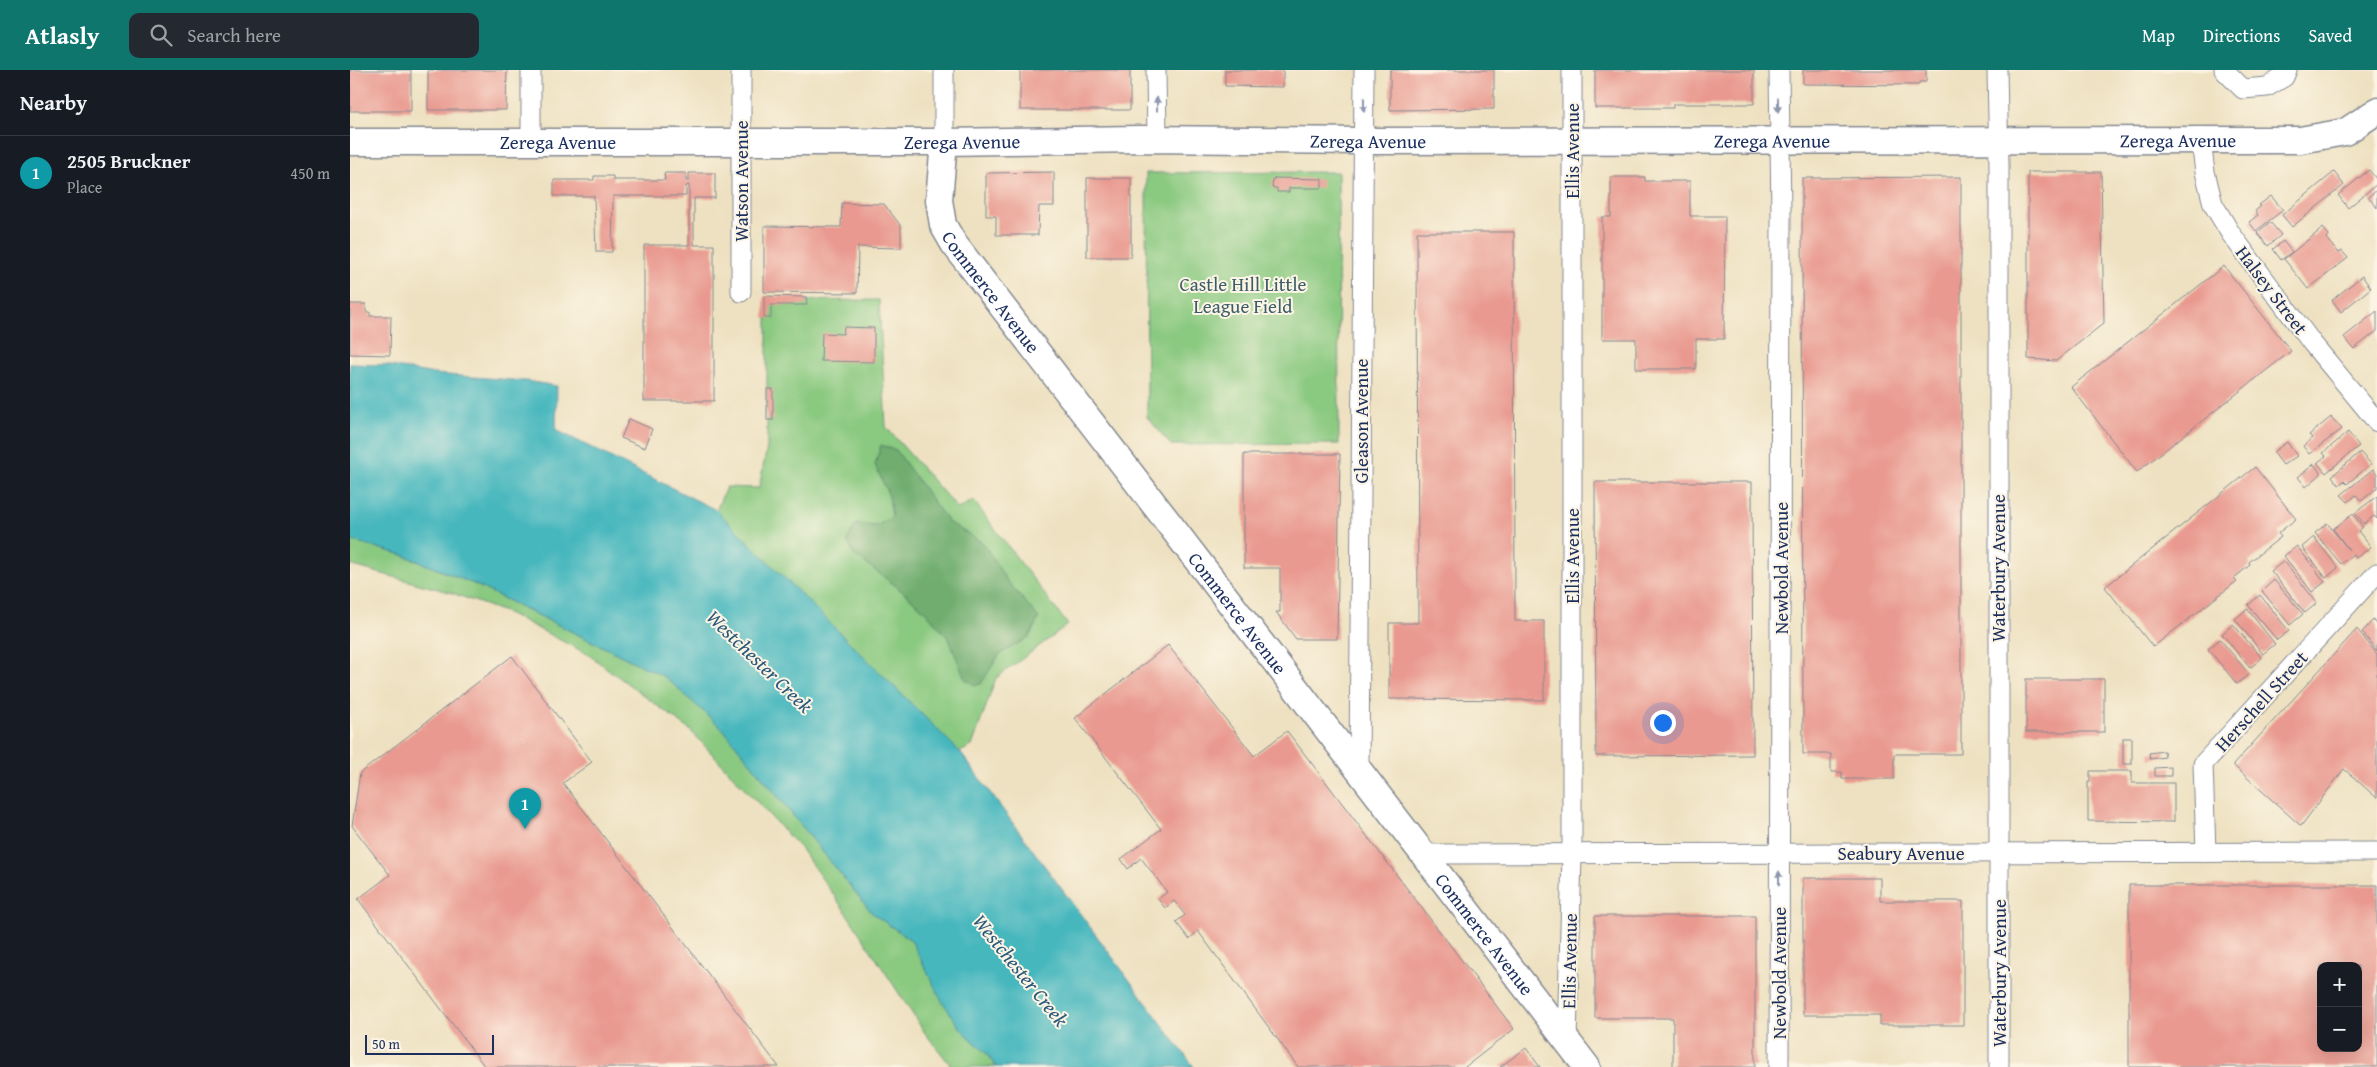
<!DOCTYPE html>
<html lang="en">
<head>
<meta charset="utf-8">
<style>
  :root { --surface:#171b24; --page:#242831; --text:#f1f3f6; --muted:#9ea1a6; --line:#363941; --accent:#0f766e }
  body { margin:0; font-family:"Gentium Book Plus",serif; background:var(--page); color:var(--text) }
  .controls { position:absolute; right:15px; bottom:15px; display:grid; overflow:hidden; border-radius:10px; box-shadow:0 5px 20px #0002 }
  .controls button { width:45px; height:45px; display:grid; place-items:center; padding:0; border:0; border-bottom:1px solid var(--line); background:var(--surface); color:var(--text); font:25px sans-serif }
  .scale { position:absolute; left:15px; bottom:12px; width:129px; box-sizing:border-box; padding-left:5px; border:2px solid #1b2f5e; border-top:0; font-size:14px; line-height:18px; white-space:nowrap; color:#1b2f5e; -webkit-text-stroke:4px #fcf5e5; paint-order:stroke }
  .you { position:absolute; left:1312px; top:652px; width:18px; height:18px; margin:-12px; border:4px solid #fff; border-radius:50%; background:#1a73e8; box-shadow:0 0 0 8px #1a73e833 }
  .badge { display:grid; place-items:center; width:32px; height:32px; border-radius:50%; background:var(--accent); color:#fff; font-size:16px; font-weight:700 }
  .pin { position:absolute; translate:-50% -41px; filter:drop-shadow(0 1px 2px #0008) }
  .pin::after { content:''; position:absolute; top:26px; width:18px; height:15px; background:inherit; clip-path:polygon(0 0,100% 0,50% 100%) }
  .list { margin:0; padding:0; list-style:none }
  h2 { display:flex; justify-content:space-between; align-items:center; height:65px; margin:0; padding:0 20px; font-size:21px }
  h2 small { font-size:16px; font-weight:400; color:var(--muted) }
  .list li { display:grid; grid-template-columns:32px 1fr auto; gap:15px; align-items:center; box-sizing:border-box; height:75px; padding:0 20px; border-top:1px solid var(--line) }
  .list b { display:block; font-size:19px; white-space:nowrap }
  .list p { margin:0; font-size:16px; white-space:nowrap; color:var(--muted) }
  .list em { font-size:16px; font-style:normal; color:var(--muted) }
  .icon { flex:none; width:28px; height:28px; fill:none; stroke:currentColor; stroke-width:2; stroke-linecap:round; stroke-linejoin:round }
  .map { position:relative; flex:none; width:2027px; height:997px; overflow:hidden }
  header { display:flex; align-items:center; gap:30px; box-sizing:border-box; height:70px; padding:0 25px; background:var(--accent); color:#fff }
  header strong { font-size:24px }
  nav { display:flex; gap:28px; margin-inline-start:auto; font-size:18px }
  .search { width:350px; height:45px; background:var(--page); display:flex; align-items:center; gap:12px; box-sizing:border-box; padding:0 18px; border-radius:10px; color:var(--muted); font-size:19px }
  main { display:flex }
  aside { flex:1; background:var(--surface) }
  .map>svg:first-child { display:block }
  .green { fill:#8ac980; stroke:#527c6f }
  .forest { fill:#6fad6e; stroke:#456e66 }
  .water { fill:#47b7be; stroke:#31738e }
  .building { fill:#e9998f; fill-rule:evenodd }
  .lines { fill:none; stroke-linecap:round; stroke-linejoin:round }
  .minor-casing { stroke:#848890; stroke-width:21 }
  .secondary-casing { stroke:#848890; stroke-width:29 }
  .minor { stroke:#fff; stroke-width:19 }
  .secondary { stroke:#fff; stroke-width:26 }
  .oneway { fill:#8d97ae }
  .labels { text-anchor:middle; dominant-baseline:central; stroke-width:4; stroke-linejoin:round; paint-order:stroke }
  .street-label { font-size:19px; fill:#1b2f5e; stroke:#fcf5e5 }
  .park-label { font-size:19px; fill:#3c5d68; stroke:#fcf5e5 }
  .water-label { font-size:20px; font-style:italic; fill:#28587b; stroke:#fcf5e5 }
</style>
</head>
<body>
<header>
<strong>Atlasly</strong>
<div class="search"><svg class="icon" aria-label="search" viewBox="0 0 24 24"><circle cx="10" cy="10" r="6"/><path d="M15 15l6 6"/></svg>Search here</div>
<nav><a>Map</a><a>Directions</a><a>Saved</a></nav>
</header>
<main>
<aside>
<h2>Nearby<small></small></h2>
<ul class="list">
<li><span class="badge" style="background:#0f9aa8">1</span><div><b>2505 Bruckner</b><p>Place</p></div><em>450 m</em></li>
</ul>
</aside>
<div class="map">
<svg width="2027" height="997" viewBox="0 0 2027 997">
  <rect width="100%" height="100%" fill="#fcf5e5"/>
  <filter id="ink" filterUnits="userSpaceOnUse"><feTurbulence type="fractalNoise" baseFrequency=".02" numOctaves="2"/><feDisplacementMap in="SourceGraphic" scale="10" xChannelSelector="R" yChannelSelector="G"/><feConvolveMatrix kernelMatrix="1 2 1 2 8 2 1 2 1" color-interpolation-filters="sRGB"/></filter>
  <filter id="wash" filterUnits="userSpaceOnUse"><feTurbulence type="fractalNoise" baseFrequency=".0096" numOctaves="4" result="noise"/><feDisplacementMap in="SourceGraphic" scale="20" xChannelSelector="R" yChannelSelector="G"/><feGaussianBlur stdDeviation="1.12" result="paint"/><feColorMatrix in="noise" values="0 0 0 0 0 0 0 0 0 0 0 0 0 0 0 0 0 1.4 0 .05"/><feComposite in="paint" operator="in"/></filter>
  <g filter="url(#wash)">
    <rect width="100%" height="100%" fill="#eee1c1"/>
    <!-- green -->
    <g class="green">
      <polygon points="988,102 989,374 821,375 797,347 796,103"/>
      <polygon points="529,230 536,357 608,439 623,430 718,555 646,608 622,676 610,682 366,441 376,417 409,418 417,377 417,231"/>
      <polygon points="0,470 53,485 124,514 315,607 373,659 523,844 561,870 611,959 636,983 646,997 602,997 575,963 495,841 450,778 339,659 239,585 160,544 102,523 0,495"/>
    </g>
    <!-- forest -->
    <polygon class="forest" points="531,375 546,380 598,452 633,473 657,511 689,548 679,567 649,585 631,614 625,615 615,609 599,569 575,541 546,516 503,484 497,470 506,454 526,456 542,447 539,426 525,395"/>
    <!-- water -->
    <polygon class="water" points="0,294 35,295 84,304 176,311 207,316 206,360 366,440 610,682 844,997 646,997 636,983 611,959 592,931 561,870 523,844 373,659 315,607 124,514 53,485 0,470"/>
    <g id="blocks">
      <!-- building -->
      <g class="building">
        <rect x="0" y="0" width="61" height="41"/>
        <polygon points="78,0 157,0 156,40 78,40"/>
        <rect x="670" y="0" width="110" height="40"/>
        <polygon points="875,0 933,0 933,17 875,16"/>
        <polygon points="1040,0 1144,0 1144,39 1040,40"/>
        <polygon points="1245,0 1404,0 1404,34 1323,34 1323,38 1245,38"/>
        <polygon points="1453,0 1576,0 1576,12 1569,12 1569,15 1453,14"/>
        <polygon points="2019,100 2027,110 2027,114 1998,138 1988,125"/>
        <polygon points="704,102 704,136 689,136 688,165 646,165 646,146 636,146 636,103"/>
        <polygon points="1678,102 1751,102 1754,253 1706,291 1678,289"/>
        <polygon points="1984,102 1994,115 1942,157 1932,145"/>
        <polygon points="314,103 336,103 336,111 339,111 339,103 365,103 365,128 344,128 344,175 364,175 364,331 294,331 294,175 339,175 339,115 336,116 336,126 263,126 262,182 246,182 244,126 204,126 204,110 244,110 244,106 263,106 263,110 315,110"/>
        <polygon points="1261,107 1295,107 1295,111 1340,111 1340,146 1375,146 1374,269 1346,269 1346,299 1286,299 1286,269 1252,269 1252,147 1261,147"/>
        <polygon points="1611,107 1611,684 1544,684 1544,709 1492,709 1492,702 1481,702 1481,684 1453,684 1452,108"/>
        <rect x="737" y="108" width="44" height="79"/>
        <polygon points="926,108 972,109 972,118 939,118 939,122 927,122 927,118 922,118 923,109"/>
        <polygon points="2027,120 2027,138 2018,127"/>
        <polygon points="1921,126 1933,140 1906,161 1899,152 1908,145 1905,141 1911,136 1909,135"/>
        <polygon points="492,133 534,134 551,156 551,178 508,177 507,223 414,222 414,156 491,157"/>
        <polygon points="1920,152 1931,165 1918,176 1907,163"/>
        <polygon points="1973,158 1979,165 1977,168 1989,183 1992,181 1998,188 1958,219 1934,189"/>
        <polygon points="1067,162 1164,162 1165,551 1194,551 1194,630 1039,629 1039,553 1068,553"/>
        <polygon points="1933,171 1942,182 1931,190 1923,179"/>
        <polygon points="1874,196 1941,281 1787,402 1721,317"/>
        <polygon points="2012,206 2021,218 1991,242 1982,230"/>
        <polygon points="414,226 456,227 457,235 421,235 421,248 414,248"/>
        <polygon points="0,234 16,234 16,242 20,242 20,246 41,246 40,285 0,284"/>
        <polygon points="2027,241 2027,261 2004,279 1994,267"/>
        <polygon points="494,257 524,258 524,292 471,291 472,263 493,264"/>
        <rect x="417" y="319" width="6" height="31"/>
        <polygon points="1981,347 1992,359 1959,384 1953,376 1962,368 1959,365"/>
        <polygon points="279,349 302,359 295,378 271,368"/>
        <polygon points="1998,362 2009,376 1976,403 1967,393 1976,386 1973,383"/>
        <polygon points="1937,372 1947,386 1933,395 1923,382"/>
        <polygon points="2010,382 2021,394 1997,414 1994,411 1989,415 1982,406"/>
        <polygon points="894,384 990,384 987,569 946,569 926,542 930,542 930,498 894,498"/>
        <polygon points="1964,394 1971,404 1956,417 1948,407"/>
        <polygon points="1905,397 1946,449 1928,463 1931,467 1899,492 1900,495 1884,508 1887,511 1803,577 1755,517"/>
        <polygon points="2023,399 2027,404 2027,418 2011,431 2006,425 1998,432 1991,425"/>
        <polygon points="1245,412 1402,412 1403,685 1246,686"/>
        <polygon points="2027,426 2027,449 2024,446 2014,454 2005,443"/>
        <polygon points="2003,444 2013,457 2008,461 2021,477 2006,488 2003,484 1991,494 1965,463 1977,453 1999,480 1983,459"/>
        <polygon points="1964,467 1988,498 1976,508 1952,477"/>
        <polygon points="1947,476 1975,512 1962,522 1934,486"/>
        <polygon points="1934,491 1967,533 1955,543 1921,501"/>
        <polygon points="1924,510 1953,544 1940,555 1912,521"/>
        <polygon points="1910,525 1939,561 1927,570 1898,535"/>
        <polygon points="1897,539 1925,574 1913,584 1885,549"/>
        <polygon points="2023,550 2027,556 2027,581 2012,562"/>
        <polygon points="1883,554 1912,588 1900,598 1872,564"/>
        <polygon points="2007,559 2027,584 2027,728 1994,699 1951,756 1883,695"/>
        <polygon points="1870,569 1899,604 1887,614 1858,579"/>
        <polygon points="818,575 904,686 937,661 1164,959 1115,997 948,997 848,861 839,869 826,852 835,845 824,831 815,838 808,829 817,822 791,788 778,799 771,789 811,759 725,648"/>
        <polygon points="162,586 242,692 213,713 429,997 135,997 8,829 40,805 2,756 10,703"/>
        <rect x="1676" y="609" width="78" height="53"/>
        <rect x="1773" y="668" width="9" height="26"/>
        <polygon points="1814,681 1815,687 1800,689 1799,683"/>
        <polygon points="1821,697 1821,706 1805,706 1805,698"/>
        <polygon points="1740,701 1782,701 1782,713 1824,713 1824,752 1738,751 1738,712 1740,712"/>
        <polygon points="1453,808 1530,808 1530,831 1613,831 1613,955 1530,955 1530,945 1453,945"/>
        <path d="M1779,815H2027V997H1779ZM1971,896H2008V978H1971Z"/>
        <polygon points="1245,846 1405,846 1405,997 1323,997 1323,948 1245,948"/>
        <polygon points="1176,978 1190,997 1150,997"/>
      </g>
    </g>
  </g>
  <g filter="url(#ink)">
    <use href="#blocks" fill-opacity="0" stroke="#848890" stroke-width="1"/>
    <g class="lines">
      <!-- minor casing -->
      <g class="minor-casing">
        <g id="minor">
          <polyline points="391,0 391,222"/>
          <polyline points="806,0 807,69"/>
          <polyline points="1429,0 1431,144 1429,997"/>
          <polyline points="1647,0 1649,96 1649,997"/>
          <polyline points="1874,0 1893,19 1917,17 1934,7 1937,0"/>
          <polyline points="181,71 181,0"/>
          <polyline points="1851,71 1855,102 1863,134 1881,164 1962,273 2027,352"/>
          <polyline points="594,72 594,0"/>
          <polyline points="1009,702 1014,0"/>
          <polyline points="1856,782 1853,694 2027,503"/>
          <polyline points="1075,784 2027,782"/>
          <polyline points="1217,971 1222,784 1222,0"/>
        </g>
      </g>
      <!-- secondary casing -->
      <g class="secondary-casing">
        <g id="secondary">
          <path id="s1" d="M0,72H594L790,69L1013,71L1950,70L1995,62L2027,41"/>
          <path id="s2" d="M594,72L589,130L593,155L604,174L1237,997"/>
        </g>
      </g>
      <!-- minor -->
      <use href="#minor" class="minor"/>
      <!-- secondary -->
      <use href="#secondary" class="secondary"/>
    </g>
    <!-- one-way arrows -->
    <defs><path id="oneway-solid" d="M-6-.8H1V-3.2L6.5 0L1 3.2V.8H-6Z" transform="scale(1.25)"/></defs>
    <g class="oneway">
      <use href="#oneway-solid" transform="translate(807 34) rotate(-90)"/>
      <use href="#oneway-solid" transform="translate(1014 35) rotate(90)"/>
      <use href="#oneway-solid" transform="translate(1428 35) rotate(90)"/>
      <use href="#oneway-solid" transform="translate(1429 808) rotate(-90)"/>
    </g>
  </g>
  <g class="labels">
    <!-- street labels -->
    <g class="street-label">
      <text stroke="none"><textPath href="#s1" startOffset="1422">Zerega Avenue</textPath></text>
      <text stroke="none"><textPath href="#s1" startOffset="1828">Zerega Avenue</textPath></text>
      <text stroke="none"><textPath href="#s1" startOffset="612">Zerega Avenue</textPath></text>
      <text stroke="none"><textPath href="#s1" startOffset="1018">Zerega Avenue</textPath></text>
      <text stroke="none"><textPath href="#s1" startOffset="208">Zerega Avenue</textPath></text>
      <text transform="translate(1222 81) rotate(-90)">Ellis Avenue</text>
      <text transform="translate(391 111) rotate(-90)">Watson Avenue</text>
      <text transform="translate(1922 220) rotate(53)">Halsey Street</text>
      <text stroke="none"><textPath href="#s2" startOffset="166">Commerce Avenue</textPath></text>
      <text transform="translate(1011 351) rotate(-90)">Gleason Avenue</text>
      <text transform="translate(1222 486) rotate(-90)">Ellis Avenue</text>
      <text transform="translate(1431 498) rotate(-90)">Newbold Avenue</text>
      <text transform="translate(1648 498) rotate(-90)">Waterbury Avenue</text>
      <text stroke="none"><textPath href="#s2" startOffset="571">Commerce Avenue</textPath></text>
      <text transform="translate(1911 631) rotate(-48)">Herschell Street</text>
      <text x="1551" y="783">Seabury Avenue</text>
      <text stroke="none"><textPath href="#s2" startOffset="976">Commerce Avenue</textPath></text>
      <text transform="translate(1219 891) rotate(-89)">Ellis Avenue</text>
      <text transform="translate(1429 903) rotate(-90)">Newbold Avenue</text>
      <text transform="translate(1649 903) rotate(-90)">Waterbury Avenue</text>
    </g>
    <!-- park labels -->
    <g class="park-label">
      <text x="893" y="214">Castle Hill Little<tspan x="893" dy="22">League Field</tspan></text>
    </g>
    <!-- water labels -->
    <g class="water-label">
      <text transform="translate(410 591) rotate(44)">Westchester Creek</text>
      <text transform="translate(671 900) rotate(51)">Westchester Creek</text>
    </g>
  </g>
</svg>
<div class="controls">
<button>+</button>
<button>−</button>
</div>
<div class="scale">50 m</div>
<div class="you"></div>
<div class="pin badge" style="left:175px;top:759px;background:#0f9aa8">1</div>
</div>
</main>
</body>
</html>
